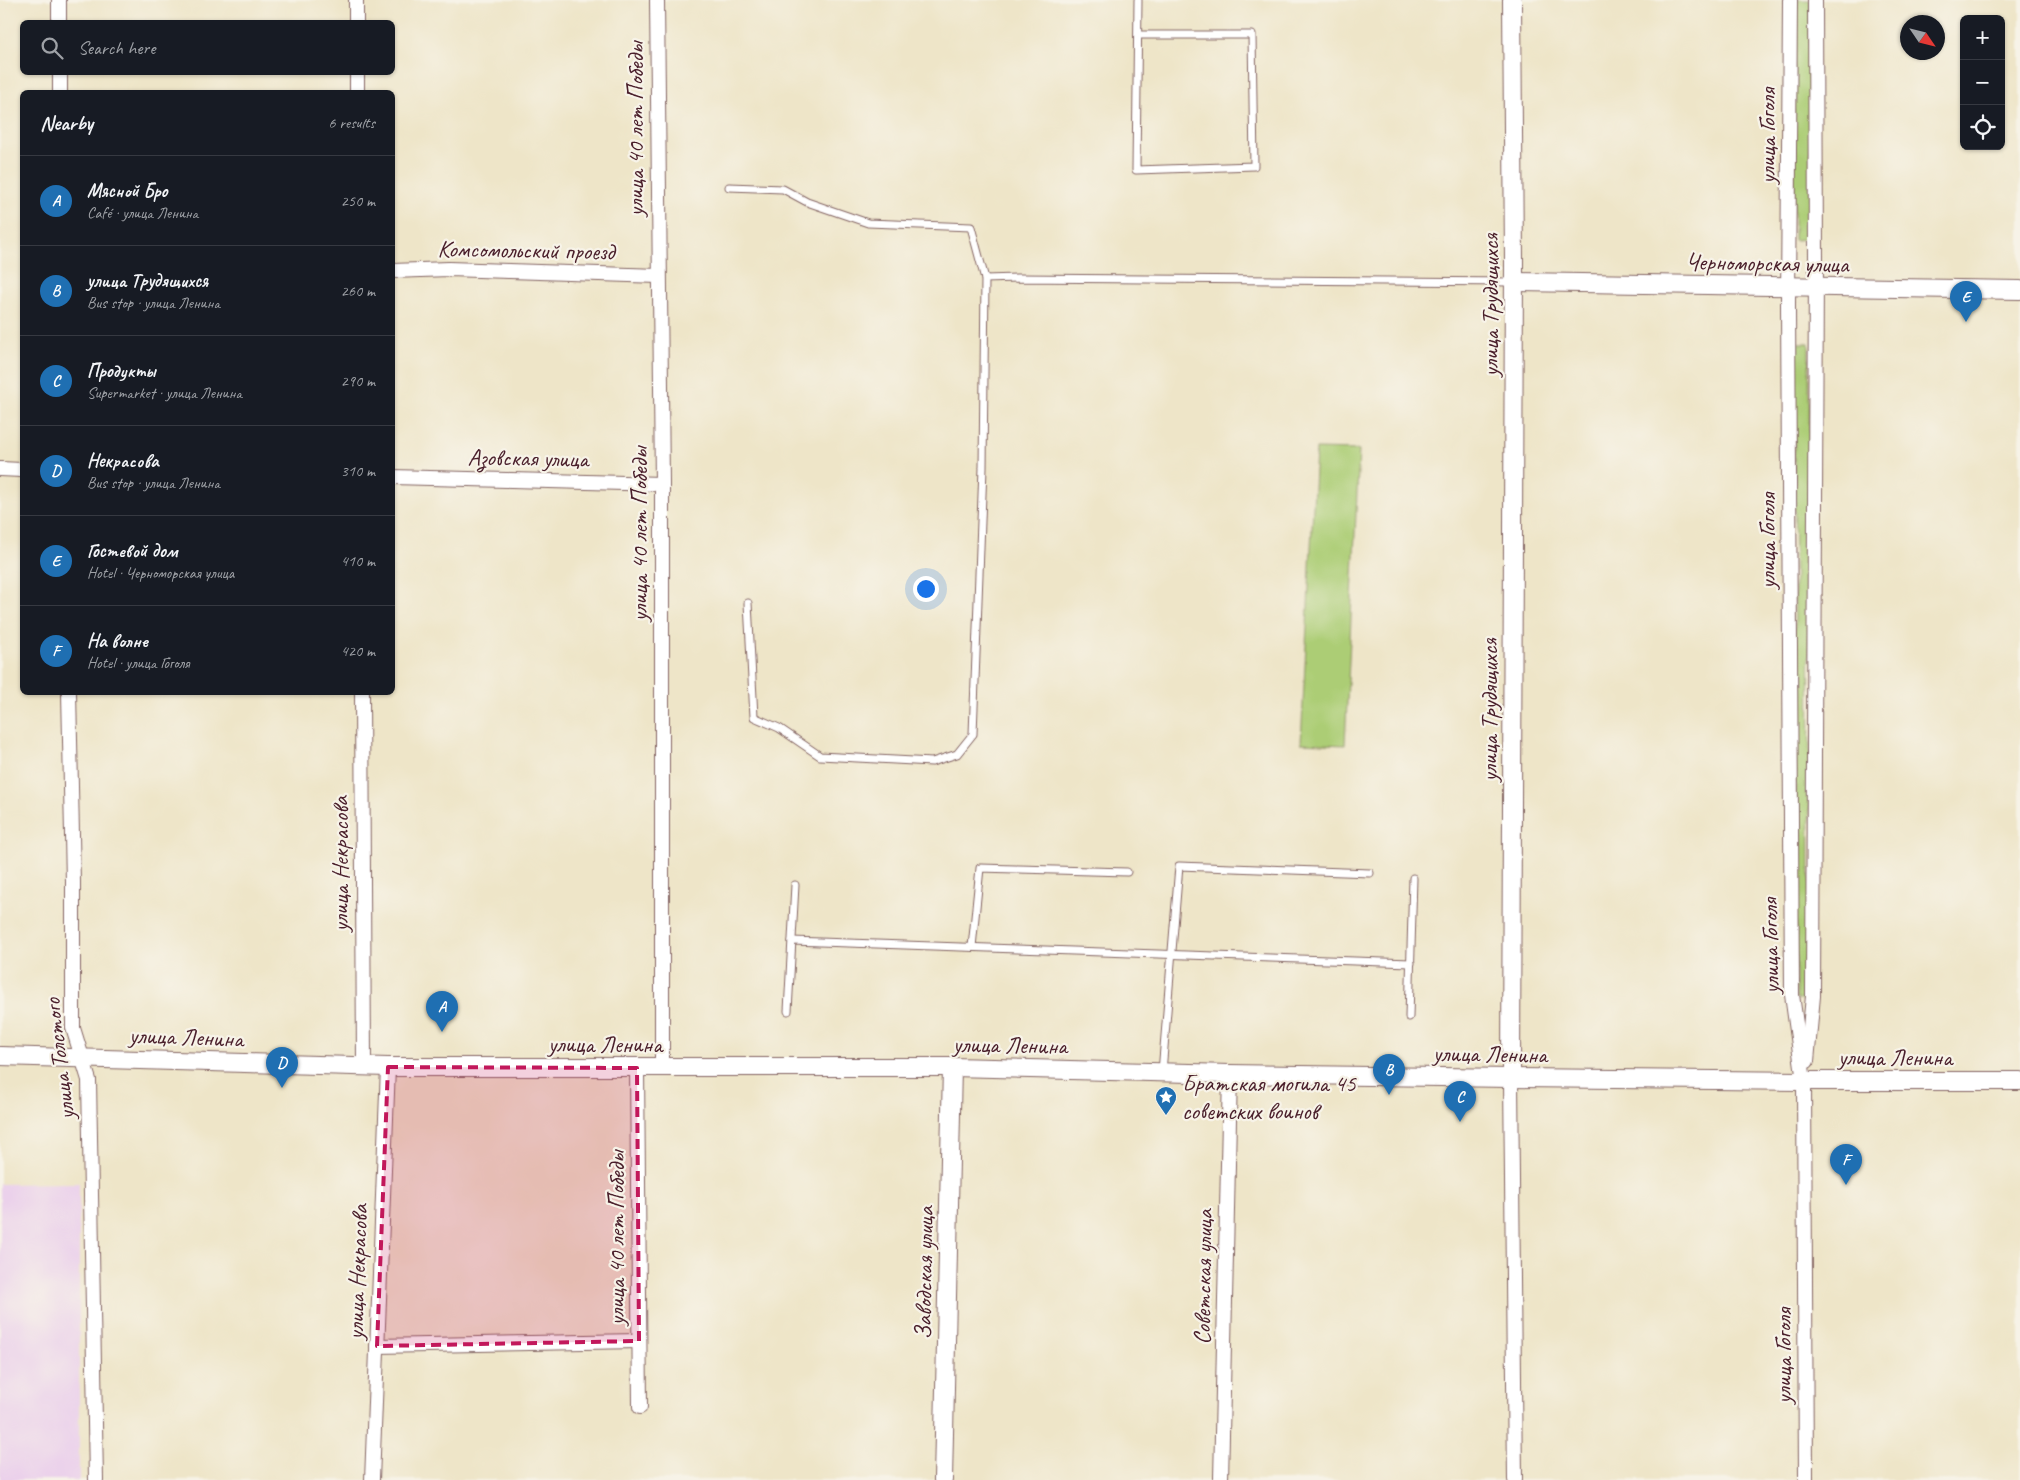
<!DOCTYPE html>
<html lang="en">
<head>
<meta charset="utf-8">
<style>
  :root { --surface:#171b24; --page:#242831; --text:#f1f3f6; --muted:#9ea1a6; --line:#363941; --accent:#1f6fb2 }
  body { margin:0; font-family:Caveat,sans-serif; background:var(--page); color:var(--text) }
  .controls { position:absolute; right:15px; top:15px; display:grid; overflow:hidden; border-radius:8px; box-shadow:0 1px 4px #0004 }
  .controls button { width:45px; height:45px; display:grid; place-items:center; padding:0; border:0; border-bottom:1px solid var(--line); background:var(--surface); color:var(--text); font:25px sans-serif }
  .compass { position:absolute; left:1900px; top:15px; width:45px; height:45px; border-radius:50%; background:var(--surface); box-shadow:0 1px 4px #0004; rotate:125deg }
  .you { position:absolute; left:925px; top:588px; width:18px; height:18px; margin:-12px; border:4px solid #fff; border-radius:50%; background:#1a73e8; box-shadow:0 0 0 8px #1a73e833 }
  .badge { display:grid; place-items:center; width:32px; height:32px; border-radius:50%; background:var(--accent); color:#fff; font-size:16px; font-weight:700 }
  .pin { position:absolute; translate:-50% -41px; filter:drop-shadow(0 1px 2px #0008) }
  .pin::after { content:''; position:absolute; top:26px; width:18px; height:15px; background:inherit; clip-path:polygon(0 0,100% 0,50% 100%) }
  .list { margin:0; padding:0; list-style:none }
  h2 { display:flex; justify-content:space-between; align-items:center; height:65px; margin:0; padding:0 20px; font-size:21px }
  h2 small { font-size:16px; font-weight:400; color:var(--muted) }
  .list li { display:grid; grid-template-columns:32px 1fr auto; gap:15px; align-items:center; box-sizing:border-box; height:90px; padding:0 20px; border-top:1px solid var(--line) }
  .list b { display:block; font-size:19px; white-space:nowrap }
  .list p { margin:0; font-size:16px; white-space:nowrap; color:var(--muted) }
  .list em { font-size:16px; font-style:normal; color:var(--muted) }
  .icon { flex:none; width:28px; height:28px; fill:none; stroke:currentColor; stroke-width:2; stroke-linecap:round; stroke-linejoin:round }
  .map { position:relative; flex:none; width:2020px; height:1480px; overflow:hidden }
  .search { position:absolute; background:var(--surface); box-shadow:0 1px 4px #0004; left:20px; top:20px; width:375px; height:55px; display:flex; align-items:center; gap:12px; box-sizing:border-box; padding:0 18px; border-radius:8px; color:var(--muted); font-size:19px }
  .panel { position:absolute; background:var(--surface); box-shadow:0 1px 4px #0004; left:20px; top:90px; width:375px; height:605px; border-radius:8px }
  .map>svg:first-child { display:block }
  .built { fill:#ebd1eb }
  .green { fill:#accd75; stroke:#7b7650 }
  .lines { fill:none; stroke-linecap:round; stroke-linejoin:round }
  .service-casing { stroke:#836462; stroke-width:9 }
  .minor-casing { stroke:#836462; stroke-width:16 }
  .tertiary-casing { stroke:#836462; stroke-width:20 }
  .service { stroke:#fff; stroke-width:7 }
  .minor { stroke:#fff; stroke-width:14 }
  .tertiary { stroke:#fff; stroke-width:18 }
  .marked { fill:#c2185b; fill-opacity:0.2; stroke:#c2185b; stroke-width:4; stroke-dasharray:10 6; stroke-linejoin:round }
  .labels { text-anchor:middle; dominant-baseline:central; stroke-width:4.5; stroke-linejoin:round; paint-order:stroke }
  .street-label { font-size:24px; fill:#4a1f2b; stroke:#f7f3e8 }
  .poi-label { font-size:24px; fill:#4a1f2b; stroke:#f7f3e8; text-anchor:start }
</style>
</head>
<body>
<div class="map">
<svg width="2020" height="1480" viewBox="0 0 2020 1480">
  <rect width="100%" height="100%" fill="#f7f3e8"/>
  <filter id="ink" filterUnits="userSpaceOnUse"><feTurbulence type="fractalNoise" baseFrequency=".02" numOctaves="2"/><feDisplacementMap in="SourceGraphic" scale="10" xChannelSelector="R" yChannelSelector="G"/><feConvolveMatrix kernelMatrix="1 2 1 2 8 2 1 2 1" color-interpolation-filters="sRGB"/></filter>
  <filter id="wash" filterUnits="userSpaceOnUse"><feTurbulence type="fractalNoise" baseFrequency=".0096" numOctaves="4" result="noise"/><feDisplacementMap in="SourceGraphic" scale="20" xChannelSelector="R" yChannelSelector="G"/><feGaussianBlur stdDeviation="1.12" result="paint"/><feColorMatrix in="noise" values="0 0 0 0 0 0 0 0 0 0 0 0 0 0 0 0 0 1.4 0 .05"/><feComposite in="paint" operator="in"/></filter>
  <g filter="url(#wash)">
    <rect width="100%" height="100%" fill="#eee5c8"/>
    <!-- built -->
    <polygon class="built" points="79,1183 79,1480 0,1480 0,1184"/>
    <!-- green -->
    <g class="green">
      <polygon points="1794,0 1810,0 1811,239 1794,240"/>
      <polygon points="1794,343 1809,343 1810,999 1796,1000"/>
      <polygon points="1316,449 1359,450 1345,745 1301,743"/>
    </g>
  </g>
  <g filter="url(#ink)">
    <g class="lines">
      <!-- service casing -->
      <g class="service-casing">
        <g id="service">
          <polyline points="1138,35 1252,35 1254,166 1136,170 1138,0"/>
          <polyline points="729,187 783,189 807,202 868,223 971,227 985,279 1017,278 1513,282"/>
          <polyline points="748,603 754,717 779,728 820,756 932,762 957,754 973,734 983,468 985,279"/>
          <polyline points="792,941 1411,963"/>
          <polyline points="972,947 980,868 1127,872"/>
          <polyline points="788,1011 795,885"/>
          <polyline points="1409,1017 1413,878"/>
          <polyline points="1162,1072 1179,866 1370,873"/>
        </g>
      </g>
      <!-- minor casing -->
      <g class="minor-casing">
        <g id="minor">
          <polyline points="59,0 59,22"/>
          <polyline points="356,0 356,22"/>
          <polyline points="657,0 662,484 662,1068"/>
          <polyline points="1790,0 1788,305 1792,995 1804,1081 1806,1480"/>
          <polyline points="60,72 60,92"/>
          <polyline points="357,72 357,92"/>
          <polyline points="392,271 449,269 659,276"/>
          <polyline points="0,469 22,470"/>
          <polyline points="392,477 662,484"/>
          <polyline points="69,692 73,882 73,1028 89,1080 96,1480"/>
          <polyline points="362,692 364,1066"/>
          <polyline points="1807,1061 1813,996 1816,262 1815,0"/>
          <polyline points="637,1068 640,1407"/>
          <polyline points="1511,1078 1515,1480"/>
          <polyline points="377,1346 639,1341"/>
          <polyline points="372,1480 388,1067"/>
          <polyline points="1221,1480 1230,1074"/>
        </g>
      </g>
      <!-- tertiary casing -->
      <g class="tertiary-casing">
        <g id="tertiary">
          <polyline points="1513,282 2020,290"/>
          <polyline points="0,1056 388,1067 952,1067 1230,1074 1511,1078 1804,1081 2020,1081"/>
          <polyline points="1511,1078 1514,262 1512,0"/>
          <polyline points="943,1480 952,1067"/>
        </g>
      </g>
      <!-- service -->
      <use href="#service" class="service"/>
      <!-- minor -->
      <use href="#minor" class="minor"/>
      <!-- tertiary -->
      <use href="#tertiary" class="tertiary"/>
    </g>
  </g>
  <!-- marked area -->
  <path class="marked" d="M388,1067L637,1068L639,1341L377,1346Z"/>
  <!-- icons -->
  <defs>
    <g id="sight-pin" transform="scale(1.125)"><path d="M0 17L-7.5 6A9.5 9.5 0 1 1 7.5 6Z" fill="#1f6fb2" stroke="#f7f3e8"/><path d="M0-6L1.8-2.2L6-1.7L2.9 1.2L3.7 5.4L0 3.3L-3.7 5.4L-2.9 1.2L-6-1.7L-1.8-2.2Z" fill="#fff"/></g>
  </defs>
  <g fill-rule="evenodd">
    <use href="#sight-pin" x="1166" y="1097"/>
  </g>
  <g class="labels">
    <!-- street labels -->
    <g class="street-label">
      <text transform="translate(635 129) rotate(-90)">улица 40 лет Победы</text>
      <text transform="translate(1767 136) rotate(-90)">улица Гоголя</text>
      <text transform="translate(526 250) rotate(1)">Комсомольский проезд</text>
      <text transform="translate(1767 263) rotate(1)">Черноморская улица</text>
      <text transform="translate(1490 305) rotate(-90)">улица Трудящихся</text>
      <text transform="translate(528 458) rotate(1)">Азовская улица</text>
      <text transform="translate(639 534) rotate(-90)">улица 40 лет Победы</text>
      <text transform="translate(1767 541) rotate(-90)">улица Гоголя</text>
      <text transform="translate(1489 710) rotate(-90)">улица Трудящихся</text>
      <text transform="translate(340 864) rotate(-90)">улица Некрасова</text>
      <text transform="translate(1770 946) rotate(-91)">улица Гоголя</text>
      <text transform="translate(186 1037) rotate(2)">улица Ленина</text>
      <text x="605" y="1044">улица Ленина</text>
      <text transform="translate(1010 1045) rotate(1)">улица Ленина</text>
      <text transform="translate(1490 1054) rotate(1)">улица Ленина</text>
      <text x="1895" y="1057">улица Ленина</text>
      <text transform="translate(59 1059) rotate(-97)">улица Толстого</text>
      <text transform="translate(616 1238) rotate(-90)">улица 40 лет Победы</text>
      <text transform="translate(357 1272) rotate(-88)">улица Некрасова</text>
      <text transform="translate(924 1273) rotate(-89)">Заводская улица</text>
      <text transform="translate(1203 1277) rotate(-89)">Советская улица</text>
      <text transform="translate(1783 1356) rotate(-90)">улица Гоголя</text>
    </g>
    <!-- poi labels -->
    <g class="poi-label">
      <text x="1182" y="1083">Братская могила 45<tspan x="1182" dy="28">советских воинов</tspan></text>
    </g>
  </g>
</svg>
<div class="controls">
<button>+</button>
<button>−</button>
<button><svg class="icon" aria-label="locate" viewBox="0 0 24 24"><circle cx="12" cy="12" r="6"/><path d="M12 2v4M12 18v4M2 12h4M18 12h4"/></svg></button>
</div>
<svg class="compass" viewBox="-18 -18 36 36"><path d="M0-13l5 13h-10z" fill="#e53935"/><path d="M0 13l5-13h-10z" fill="#9ea1a6"/></svg>
<div class="you"></div>
<div class="pin badge" style="left:442px;top:1032px">A</div>
<div class="pin badge" style="left:1389px;top:1095px">B</div>
<div class="pin badge" style="left:1460px;top:1122px">C</div>
<div class="pin badge" style="left:282px;top:1088px">D</div>
<div class="pin badge" style="left:1966px;top:322px">E</div>
<div class="pin badge" style="left:1846px;top:1185px">F</div>
<div class="search"><svg class="icon" aria-label="search" viewBox="0 0 24 24"><circle cx="10" cy="10" r="6"/><path d="M15 15l6 6"/></svg>Search here</div>
<section class="panel">
<h2>Nearby<small>6 results</small></h2>
<ul class="list">
<li><span class="badge">A</span><div><b>Мясной Бро</b><p>Café · улица Ленина</p></div><em>250 m</em></li>
<li><span class="badge">B</span><div><b>улица Трудящихся</b><p>Bus stop · улица Ленина</p></div><em>260 m</em></li>
<li><span class="badge">C</span><div><b>Продукты</b><p>Supermarket · улица Ленина</p></div><em>290 m</em></li>
<li><span class="badge">D</span><div><b>Некрасова</b><p>Bus stop · улица Ленина</p></div><em>310 m</em></li>
<li><span class="badge">E</span><div><b>Гостевой дом</b><p>Hotel · Черноморская улица</p></div><em>410 m</em></li>
<li><span class="badge">F</span><div><b>На волне</b><p>Hotel · улица Гоголя</p></div><em>420 m</em></li>
</ul>
</section>
</div>
</body>
</html>
